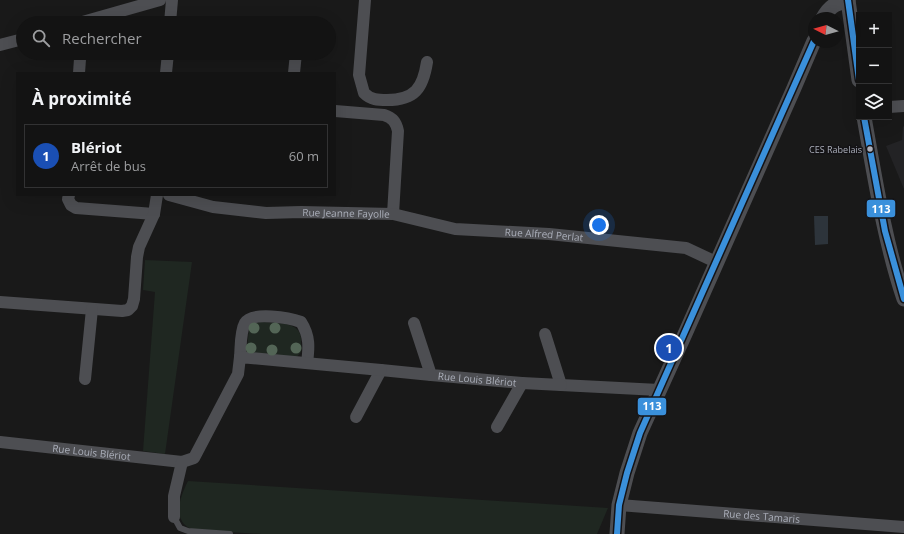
<!DOCTYPE html>
<html lang="fr">
<head>
<meta charset="utf-8">
<style>
  :root { --surface:#131313; --page:#1c1c1c; --text:#f1f3f6; --muted:#9d9ea0; --line:#323233; --accent:#0f766e }
  body { margin:0; font-family:"Open Sans",sans-serif; background:var(--page); color:var(--text) }
  .controls { position:absolute; right:12px; top:12px; display:grid; overflow:hidden; border-radius:0px; box-shadow:0 4px 16px #0002 }
  .controls button { width:36px; height:36px; display:grid; place-items:center; padding:0; border:0; border-bottom:1px solid var(--line); background:var(--surface); color:var(--text); font:20px sans-serif }
  .compass { position:absolute; left:808px; top:12px; width:36px; height:36px; border-radius:50%; background:var(--surface); box-shadow:0 4px 16px #0002; rotate:276deg }
  .you { position:absolute; left:599px; top:225px; width:14px; height:14px; margin:-10px; border:3px solid #fff; border-radius:50%; background:#1a73e8; box-shadow:0 0 0 6px #1a73e833 }
  .badge { display:grid; place-items:center; width:26px; height:26px; border-radius:50%; background:var(--accent); color:#fff; font-size:13px; font-weight:700 }
  .pin { position:absolute; translate:-50% -50%; border:2px solid #fff; box-shadow:0 1px 4px #0006 }
  .list { margin:0; padding:0; list-style:none }
  h2 { display:flex; justify-content:space-between; align-items:center; height:52px; margin:0; padding:0 16px; font-size:17px }
  h2 small { font-size:13px; font-weight:400; color:var(--muted) }
  .list li { display:grid; grid-template-columns:26px 1fr auto; gap:12px; align-items:center; box-sizing:border-box; height:64px; margin:0 8px 8px; padding:0 8px; border:1px solid var(--line); border-radius:0px }
  .list b { display:block; font-size:15px; white-space:nowrap }
  .list p { margin:0; font-size:13px; white-space:nowrap; color:var(--muted) }
  .list em { font-size:13px; font-style:normal; color:var(--muted) }
  .icon { flex:none; width:22px; height:22px; fill:none; stroke:currentColor; stroke-width:2; stroke-linecap:round; stroke-linejoin:round }
  .map { position:relative; flex:none; width:904px; height:534px; overflow:hidden }
  .search { position:absolute; background:var(--surface); box-shadow:0 4px 16px #0002; left:16px; top:16px; width:320px; height:44px; display:flex; align-items:center; gap:10px; box-sizing:border-box; padding:0 14px; border-radius:22px; color:var(--muted); font-size:15px }
  .panel { position:absolute; background:var(--surface); box-shadow:0 4px 16px #0002; left:16px; top:72px; width:320px; height:124px; border-radius:0px }
  .map>svg:first-child { display:block }
  .built { fill:#232325 }
  .green { fill:#1f2721 }
  .water { fill:#2d343b }
  .lines { fill:none; stroke-linecap:round; stroke-linejoin:round }
  .service { stroke:#4d4e52; stroke-width:6 }
  .minor { stroke:#4d4e52; stroke-width:12 }
  .tertiary { stroke:#4d4e52; stroke-width:15 }
  .bus-1-casing { stroke:#141316; stroke-width:9 }
  .bus-1 { stroke:#3a90db; stroke-width:6 }
  .tree { fill:#536556 }
  .bus-dot { fill:#abafba; stroke:#141316; stroke-width:1.5 }
  .labels { text-anchor:middle; dominant-baseline:central; stroke-width:3; stroke-linejoin:round; paint-order:stroke }
  .bus-label { font-size:9px; fill:#abafba; stroke:#141316; text-anchor:end }
  .street-label { font-size:10px; fill:#abafba; stroke:#141316 }
  .line-badge { stroke:#141316; stroke-width:1.5 }
  .badge-label { font-size:11px; text-anchor:middle; font-weight:bold; fill:#fff }
</style>
</head>
<body>
<div class="map">
<svg width="904" height="534" viewBox="0 0 904 534">
  <rect width="100%" height="100%" fill="#191919"/>
  <!-- built -->
  <polygon class="built" points="904,126 904,189 886,146 902,140 903,127"/>
  <!-- green -->
  <g class="green">
    <polygon points="145,260 192,262 165,454 143,451 155,292 143,290"/>
    <path d="M260,322C271,323 296,321 300,334C301,337 301,340 301,343C302,350 302,353 296,357L248,352L247,350L249,328L255,323Z"/>
    <path d="M188,481L608,508L597,534H262L194,530C191,529 187,527 185,525C173,513 182,493 188,481Z"/>
  </g>
  <!-- water -->
  <polygon class="water" points="814,216 828,216 828,244 815,245"/>
  <g class="lines">
    <!-- service -->
    <polyline class="service" points="174,517 180,528 188,531 230,534"/>
    <!-- minor -->
    <g class="minor">
      <path d="M365,0L359,75L364,93C371,100 378,100 387,100C415,100 423,88 427,62"/>
      <polyline points="79,23 160,0"/>
      <polyline points="170,23 172,0"/>
      <polyline points="0,45 23,39"/>
      <polyline points="79,53 80,59 79,73"/>
      <polyline points="166,73 168,53"/>
      <polyline points="294,73 296,53"/>
      <polyline points="889,107 904,106"/>
      <polyline points="69,195 68,199 71,205 76,208 154,214"/>
      <path id="s1" d="M169,195L213,207L266,213L301,212L393,214L398,131C396,122 393,118 384,115L335,111"/>
      <path id="s2" d="M393,214L455,229L549,234L686,248L716,262"/>
      <polyline points="0,302 122,311 128,310 132,306 134,299 137,257 139,247 154,214 157,195"/>
      <path id="s3" d="M414,323L431,375L522,383"/>
      <polyline points="545,334 561,385 659,390"/>
      <path d="M240,357C241,347 240,332 245,323C252,311 290,318 301,322C310,336 309,348 307,363"/>
      <polyline points="85,379 92,309"/>
      <polyline points="356,417 381,370 431,375"/>
      <polyline points="497,427 522,383 561,385"/>
      <path id="s4" d="M0,442L182,462"/>
      <path id="s5" d="M619,505L904,527"/>
      <polyline points="174,517 174,496 182,462 194,458 238,374 240,357 381,370"/>
    </g>
    <!-- tertiary -->
    <g class="tertiary">
      <polyline points="848,0 859,80"/>
      <path d="M823,18C830,6 834,4 848,1"/>
      <path d="M864,117C875,178 884,239 904,299"/>
      <polyline points="617,534 619,505 627,473 640,433 685,334 794,88 814,41"/>
    </g>
    <!-- bus-1 casing -->
    <g class="bus-1-casing">
      <g id="bus-1">
        <polyline points="848,0 859,80"/>
        <polyline points="864,117 885,231 904,299"/>
        <polyline points="617,534 619,505 627,473 640,433 814,41"/>
      </g>
    </g>
    <!-- bus-1 -->
    <use href="#bus-1" class="bus-1"/>
  </g>
  <!-- trees -->
  <g class="tree">
    <circle cx="254" cy="328" r="5.5"/>
    <circle cx="275" cy="328" r="5.5"/>
    <circle cx="251" cy="348" r="5.5"/>
    <circle cx="296" cy="348" r="5.5"/>
    <circle cx="272" cy="350" r="5.5"/>
  </g>
  <!-- markers -->
  <circle class="bus-dot" cx="870" cy="149" r="3.5"/>
  <g class="labels">
    <!-- bus labels -->
    <g class="bus-label">
      <text x="862" y="149">CES Rabelais</text>
    </g>
    <!-- street labels -->
    <g class="street-label">
      <text stroke="none"><textPath href="#s1" startOffset="179">Rue Jeanne Fayolle</textPath></text>
      <text stroke="none"><textPath href="#s2" startOffset="153">Rue Alfred Perlat</textPath></text>
      <text stroke="none"><textPath href="#s3" startOffset="101">Rue Louis Blériot</textPath></text>
      <text stroke="none"><textPath href="#s4" startOffset="92">Rue Louis Blériot</textPath></text>
      <text stroke="none"><textPath href="#s5" startOffset="143">Rue des Tamaris</textPath></text>
    </g>
  </g>
  <g class="line-badge">
    <rect x="866" y="199" width="30" height="19" rx="4" fill="#3a90db"/>
    <rect x="637" y="397" width="30" height="19" rx="4" fill="#3a90db"/>
  </g>
  <g class="badge-label">
    <text x="881" y="213">113</text>
    <text x="652" y="410">113</text>
  </g>
</svg>
<div class="controls">
<button>+</button>
<button>−</button>
<button><svg class="icon" aria-label="layers" viewBox="0 0 24 24"><path d="M12 4l9 5-9 5-9-5zM3 14l9 5 9-5"/></svg></button>
</div>
<svg class="compass" viewBox="-18 -18 36 36"><path d="M0-13l5 13h-10z" fill="#e53935"/><path d="M0 13l5-13h-10z" fill="#9d9ea0"/></svg>
<div class="you"></div>
<div class="pin badge" style="left:669px;top:348px;background:#1a4fb4">1</div>
<div class="search"><svg class="icon" aria-label="search" viewBox="0 0 24 24"><circle cx="10" cy="10" r="6"/><path d="M15 15l6 6"/></svg>Rechercher</div>
<section class="panel">
<h2>À proximité<small></small></h2>
<ul class="list">
<li><span class="badge" style="background:#1a4fb4">1</span><div><b>Blériot</b><p>Arrêt de bus</p></div><em>60 m</em></li>
</ul>
</section>
</div>
</body>
</html>
